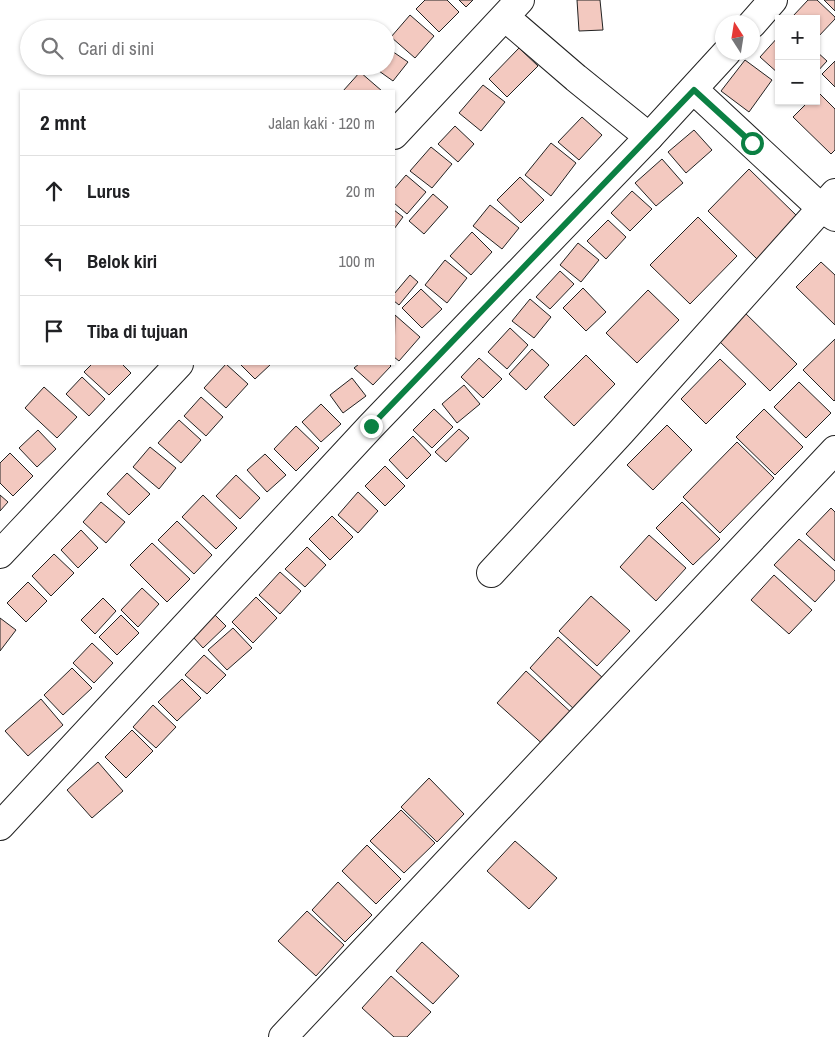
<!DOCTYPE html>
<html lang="id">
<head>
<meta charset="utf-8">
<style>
  :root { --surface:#fff; --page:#f2f2f2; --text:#202124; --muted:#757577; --line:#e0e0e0 }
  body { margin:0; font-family:"Archivo Narrow",sans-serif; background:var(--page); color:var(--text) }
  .controls { position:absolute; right:15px; top:15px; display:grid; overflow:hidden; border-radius:0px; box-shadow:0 1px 4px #0004 }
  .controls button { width:45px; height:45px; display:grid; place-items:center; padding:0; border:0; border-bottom:1px solid var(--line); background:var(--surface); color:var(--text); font:25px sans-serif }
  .compass { position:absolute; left:715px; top:15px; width:45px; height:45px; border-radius:50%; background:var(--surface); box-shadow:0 1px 4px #0004; rotate:348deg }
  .stop { position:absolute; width:15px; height:15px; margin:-11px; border:4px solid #0b8043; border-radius:50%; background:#fff }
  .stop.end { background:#0b8043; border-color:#fff; box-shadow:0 1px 5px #0008 }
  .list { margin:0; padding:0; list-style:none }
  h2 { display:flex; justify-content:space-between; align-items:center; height:65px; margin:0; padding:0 20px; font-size:21px }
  h2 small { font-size:16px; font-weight:400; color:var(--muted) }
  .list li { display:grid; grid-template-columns:32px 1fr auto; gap:15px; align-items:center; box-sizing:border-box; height:70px; padding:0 20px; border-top:1px solid var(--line) }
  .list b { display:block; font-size:19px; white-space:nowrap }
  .list em { font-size:16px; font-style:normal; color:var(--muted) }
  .icon { flex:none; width:28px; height:28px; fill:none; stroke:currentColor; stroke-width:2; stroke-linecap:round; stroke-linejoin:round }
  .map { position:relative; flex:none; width:835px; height:1037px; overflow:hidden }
  .search { position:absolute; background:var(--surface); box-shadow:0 1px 4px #0004; left:20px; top:20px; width:375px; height:55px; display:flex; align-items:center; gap:12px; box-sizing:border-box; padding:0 18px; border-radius:28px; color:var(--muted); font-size:19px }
  .panel { position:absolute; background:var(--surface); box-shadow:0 1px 4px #0004; left:20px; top:90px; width:375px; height:275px; border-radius:0px }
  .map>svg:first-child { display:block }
  .building { fill:#f3c9c0; stroke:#222 }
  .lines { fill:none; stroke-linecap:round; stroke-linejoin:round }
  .minor-casing { stroke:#222; stroke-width:30 }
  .minor { stroke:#fff; stroke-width:28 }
  .route { stroke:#0b8043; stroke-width:6 }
</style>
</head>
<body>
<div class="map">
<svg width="835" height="1037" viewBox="0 0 835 1037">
  <rect width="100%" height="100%" fill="#fff"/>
  <!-- building -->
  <g class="building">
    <polygon points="425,0 447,0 459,12 439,32 416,9"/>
    <polygon points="459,0 473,0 466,7"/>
    <polygon points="577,0 600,0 603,30 579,31"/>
    <polygon points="808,0 817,0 835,17 835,19 817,38 816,19 796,19 793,16"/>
    <polygon points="824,0 835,0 835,11"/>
    <polygon points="410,15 434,36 415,58 391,37"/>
    <polygon points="779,36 779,74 760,57"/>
    <polygon points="386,47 408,62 393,81 372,66 386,66"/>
    <polygon points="519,48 538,66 507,97 489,79"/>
    <polygon points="816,51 827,61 816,73"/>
    <polygon points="745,60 772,80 749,112 721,91"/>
    <polygon points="835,61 835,87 822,74"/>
    <polygon points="360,72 382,91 343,91"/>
    <polygon points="483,85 505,102 481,131 459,113"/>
    <polygon points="818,92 835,109 835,150 831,154 793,117 809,101 816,101"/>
    <polygon points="582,117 602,135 579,160 558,142"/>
    <polygon points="455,126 474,144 458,162 438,144"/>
    <polygon points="694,130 712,150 686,173 668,152"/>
    <polygon points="551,143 576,163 551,196 525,175"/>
    <polygon points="431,147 452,164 432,188 410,171"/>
    <polygon points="662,159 683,183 656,206 635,183"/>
    <polygon points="749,169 798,217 757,259 708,211"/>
    <polygon points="406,175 426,192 407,214 394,203 394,189"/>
    <polygon points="520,177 544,200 521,223 497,200"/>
    <polygon points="632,191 652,209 630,231 611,213"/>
    <polygon points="433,194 448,207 424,234 409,221"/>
    <polygon points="490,205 519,228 502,249 473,226"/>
    <polygon points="394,210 403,217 394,229"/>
    <polygon points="698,217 737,256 690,304 650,265"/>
    <polygon points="608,220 626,237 606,259 587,241"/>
    <polygon points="472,232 492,252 471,275 450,256"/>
    <polygon points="578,243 599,260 581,282 560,265"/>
    <polygon points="445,260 467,278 447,303 425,285"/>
    <polygon points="821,262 835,275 835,325 796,287"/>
    <polygon points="560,271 574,284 550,309 536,297"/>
    <polygon points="410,275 418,282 399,305 394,301 394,294"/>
    <polygon points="583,288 606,312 586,331 563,308"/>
    <polygon points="421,289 442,309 422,328 402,308"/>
    <polygon points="648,290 679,320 637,363 606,333"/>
    <polygon points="530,299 551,317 534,338 512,321"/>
    <polygon points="741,309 797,364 770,391 714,336"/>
    <polygon points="395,315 420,337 399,361 394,357"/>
    <polygon points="510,328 528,345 507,369 488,352"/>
    <polygon points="835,339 835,400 834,401 803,370"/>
    <polygon points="532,349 549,365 526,390 509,374"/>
    <polygon points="586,355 615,384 574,426 544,397"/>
    <polygon points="479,358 502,379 483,398 461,377"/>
    <polygon points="720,359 746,384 706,424 681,399"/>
    <polygon points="92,364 122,364 131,373 109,395 84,372"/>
    <polygon points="226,364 248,384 226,408 204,388"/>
    <polygon points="240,364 271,364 255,379"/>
    <polygon points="359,364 389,364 391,366 373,385 354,368"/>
    <polygon points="82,377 105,399 89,416 66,394"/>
    <polygon points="352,378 366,396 343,413 330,395"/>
    <polygon points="799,382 831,413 806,438 774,407"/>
    <polygon points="464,385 480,404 457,423 442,404"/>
    <polygon points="44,387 77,417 57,438 25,408"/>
    <polygon points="201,397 223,417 206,436 184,416"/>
    <polygon points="321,404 341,424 321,442 302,422"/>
    <polygon points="434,409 453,427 432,448 413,430"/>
    <polygon points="764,409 803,447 775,475 736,437"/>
    <polygon points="179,420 201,440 181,463 158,443"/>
    <polygon points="667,425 692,450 653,490 627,465"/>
    <polygon points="296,426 319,448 296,471 274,449"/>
    <polygon points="459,429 469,438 446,462 435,452"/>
    <polygon points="38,430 56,449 37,467 19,448"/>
    <polygon points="413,436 431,455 407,479 389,460"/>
    <polygon points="737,442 774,478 720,533 683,497"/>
    <polygon points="150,447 176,468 159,489 133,467"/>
    <polygon points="10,453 33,476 13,496 0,483 0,463"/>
    <polygon points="265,454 286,475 267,492 247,470"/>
    <polygon points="385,466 405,486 385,506 365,486"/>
    <polygon points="127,473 150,494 129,515 107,494"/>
    <polygon points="236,475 260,498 240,519 216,496"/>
    <polygon points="358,492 378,511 358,533 338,515"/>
    <polygon points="0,495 8,502 0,511"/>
    <polygon points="203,495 237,528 216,549 182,517"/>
    <polygon points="101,502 125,522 106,543 83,522"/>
    <polygon points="682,502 720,539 693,565 656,528"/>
    <polygon points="831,508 835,512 835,561 806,534"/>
    <polygon points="332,516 353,537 330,560 309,539"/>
    <polygon points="177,521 212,555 194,574 158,540"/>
    <polygon points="81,530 98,548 78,568 61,550"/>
    <polygon points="649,535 686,568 656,601 620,567"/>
    <polygon points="799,539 835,571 835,580 815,602 774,565"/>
    <polygon points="152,543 190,579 167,602 130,565"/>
    <polygon points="307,547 326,565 305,587 285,569"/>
    <polygon points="54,554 74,573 51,596 32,576"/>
    <polygon points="280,572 301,591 280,614 259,595"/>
    <polygon points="774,575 812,610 789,634 751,600"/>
    <polygon points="28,582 47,601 26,622 7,603"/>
    <polygon points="142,588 159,604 138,627 121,610"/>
    <polygon points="591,596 630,631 597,666 559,631"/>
    <polygon points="256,597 277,618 253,643 232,622"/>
    <polygon points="103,598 116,611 95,634 81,620"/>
    <polygon points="121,615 139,633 117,655 99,637"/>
    <polygon points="215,615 226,626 203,648 193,637"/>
    <polygon points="0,618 16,630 0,651"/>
    <polygon points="233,628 252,648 227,670 208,650"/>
    <polygon points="558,637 604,679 575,710 530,668"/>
    <polygon points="92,643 113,663 94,683 73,663"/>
    <polygon points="204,655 226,675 207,694 185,675"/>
    <polygon points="72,668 92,688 63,715 44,695"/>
    <polygon points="526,671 575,716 547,748 497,703"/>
    <polygon points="182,679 201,698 177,721 158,702"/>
    <polygon points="41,699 63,725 28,756 5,731"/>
    <polygon points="153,705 176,727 156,748 133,727"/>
    <polygon points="132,730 153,751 126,778 105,757"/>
    <polygon points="98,762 123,791 92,818 67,790"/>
    <polygon points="429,778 464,814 437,842 401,807"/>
    <polygon points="401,810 435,843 404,873 370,841"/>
    <polygon points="515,841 557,878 529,909 487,871"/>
    <polygon points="367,845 401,879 376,904 342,871"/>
    <polygon points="338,882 372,915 345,942 312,910"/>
    <polygon points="307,911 344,945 316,976 278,941"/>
    <polygon points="422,942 459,976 433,1004 396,971"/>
    <polygon points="391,976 431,1012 407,1037 394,1037 362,1008"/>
  </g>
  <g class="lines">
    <!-- minor casing -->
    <g class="minor-casing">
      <g id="minor">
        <polyline points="505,17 576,78 649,137"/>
        <polyline points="752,24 773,0"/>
        <polyline points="694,90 821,208 835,217"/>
        <polyline points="394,135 520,0"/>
        <polyline points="0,554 179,364"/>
        <polyline points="491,573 621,432 835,193"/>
        <polyline points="0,826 371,426 649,137 727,52"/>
        <polyline points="283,1037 835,450"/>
      </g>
    </g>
    <!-- minor -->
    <use href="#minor" class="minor"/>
  </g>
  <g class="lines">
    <!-- route -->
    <polyline class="route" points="371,426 694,90 752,143"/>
  </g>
</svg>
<div class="controls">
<button>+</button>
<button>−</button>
</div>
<svg class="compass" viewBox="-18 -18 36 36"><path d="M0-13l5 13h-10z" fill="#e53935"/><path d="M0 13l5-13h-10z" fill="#757577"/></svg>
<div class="stop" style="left:752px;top:143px"></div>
<div class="stop end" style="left:371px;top:426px"></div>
<div class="search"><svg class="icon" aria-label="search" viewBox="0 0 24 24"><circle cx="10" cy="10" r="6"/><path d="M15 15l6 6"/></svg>Cari di sini</div>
<section class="panel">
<h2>2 mnt<small>Jalan kaki · 120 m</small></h2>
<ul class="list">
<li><svg class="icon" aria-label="ahead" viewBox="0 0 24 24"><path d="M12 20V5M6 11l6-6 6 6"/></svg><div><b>Lurus</b></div><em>20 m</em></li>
<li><svg class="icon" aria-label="left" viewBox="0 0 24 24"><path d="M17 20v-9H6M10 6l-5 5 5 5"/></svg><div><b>Belok kiri</b></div><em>100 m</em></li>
<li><svg class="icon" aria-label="arrive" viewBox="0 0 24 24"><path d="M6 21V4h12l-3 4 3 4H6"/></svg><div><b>Tiba di tujuan</b></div></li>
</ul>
</section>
</div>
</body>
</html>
